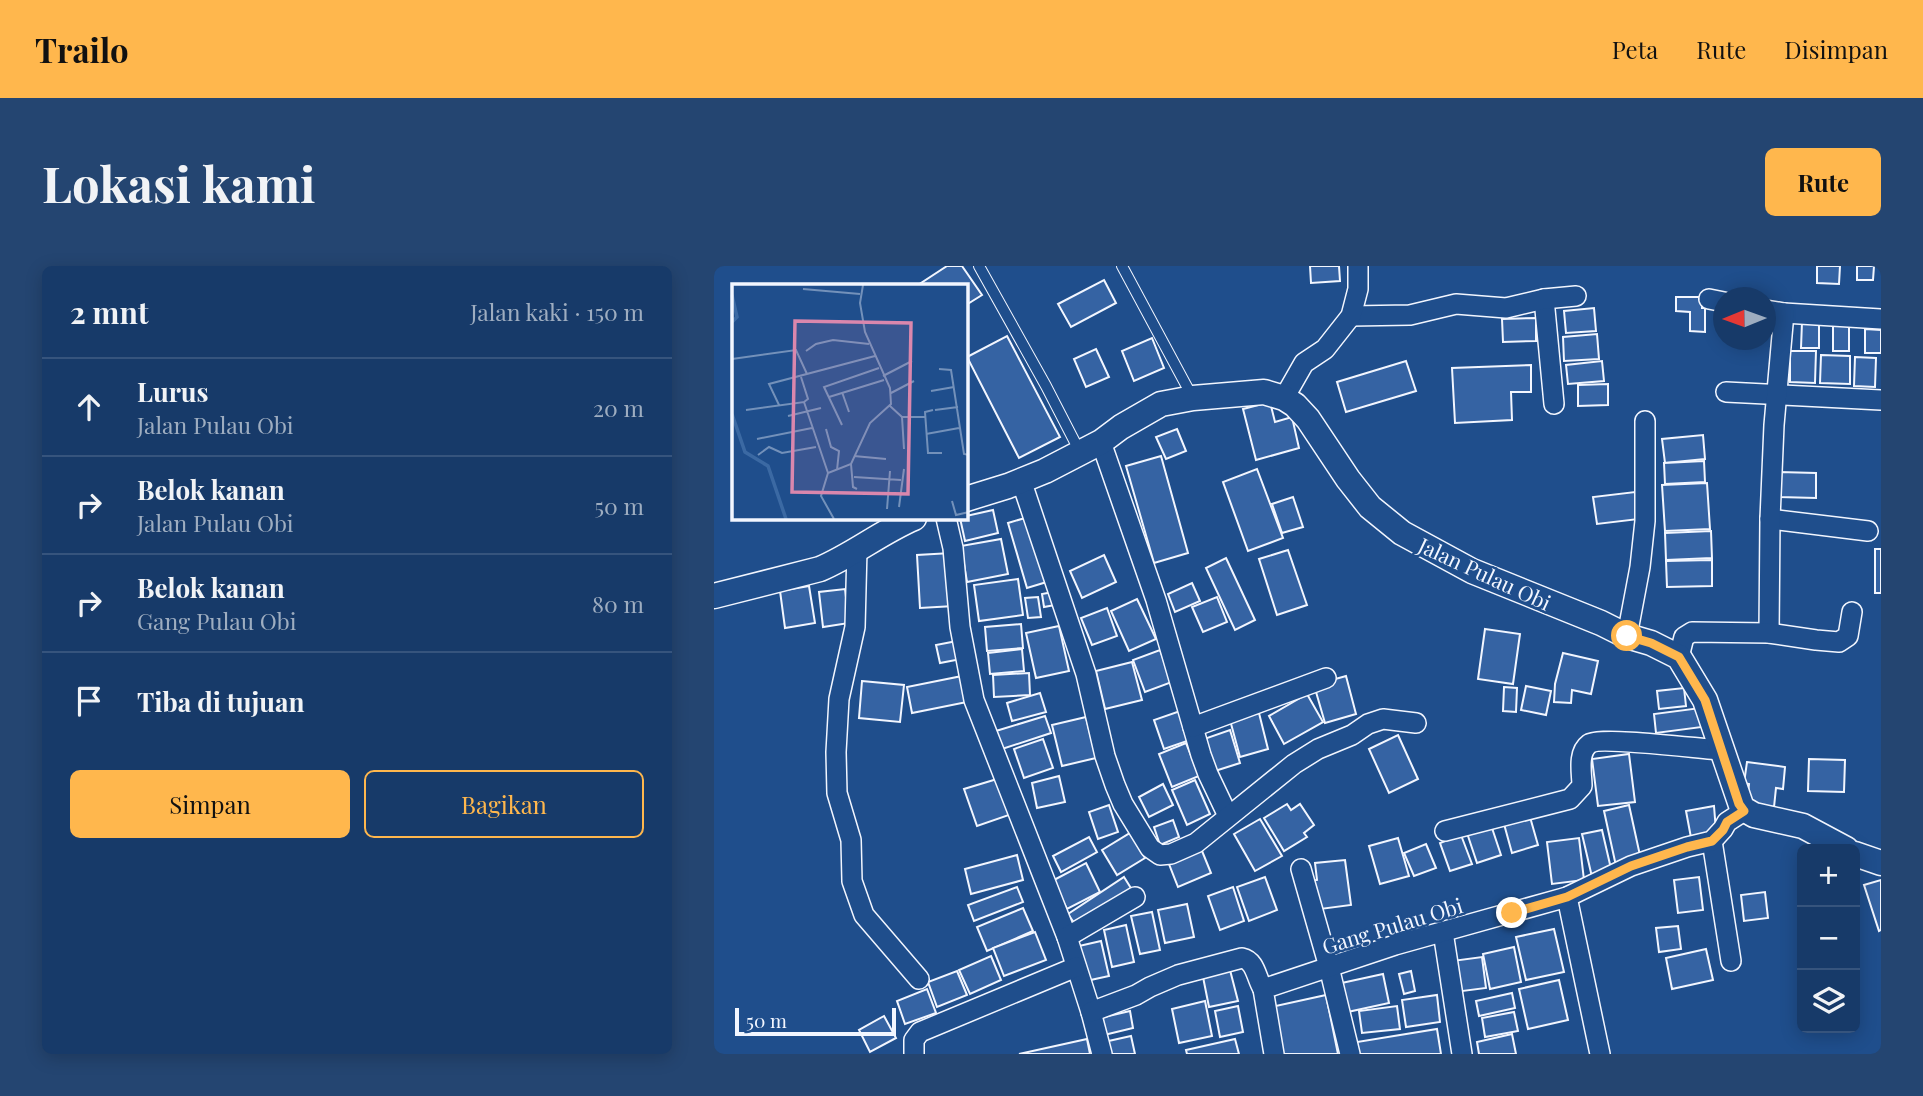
<!DOCTYPE html>
<html lang="id">
<head>
<meta charset="utf-8">
<style>
  :root { --surface:#173a69; --page:#244571; --text:#f1f3f6; --muted:#9eadc0; --line:#36547d; --accent:#ffb74d }
  body { margin:0; font-family:"Playfair Display",serif; background:var(--page); color:var(--text) }
  .controls { position:absolute; right:21px; bottom:21px; display:grid; overflow:hidden; border-radius:10px; box-shadow:0 4px 18px #0003 }
  .controls button { width:63px; height:63px; display:grid; place-items:center; padding:0; border:0; border-bottom:2px solid var(--line); background:var(--surface); color:var(--text); font:35px sans-serif }
  .compass { position:absolute; left:999px; top:21px; width:63px; height:63px; border-radius:50%; background:var(--surface); box-shadow:0 4px 18px #0003; rotate:269deg }
  .scale { position:absolute; left:21px; bottom:18px; width:161px; box-sizing:border-box; padding-left:7px; border:4px solid #f2f6ff; border-top:0; font-size:19px; line-height:24px; white-space:nowrap; color:#f2f6ff; -webkit-text-stroke:5px #1f4e8c; paint-order:stroke }
  .stop { position:absolute; width:21px; height:21px; margin:-16px; border:5px solid #ffb74d; border-radius:50%; background:#fff }
  .stop.end { background:#ffb74d; border-color:#fff; box-shadow:0 2px 7px #0008 }
  .list { margin:0; padding:0; list-style:none }
  h2 { display:flex; justify-content:space-between; align-items:center; height:91px; margin:0; padding:0 28px; font-size:30px }
  h2 small { font-size:23px; font-weight:400; color:var(--muted) }
  .list li { display:grid; grid-template-columns:46px 1fr auto; gap:21px; align-items:center; box-sizing:border-box; height:98px; padding:0 28px; border-top:2px solid var(--line) }
  .list b { display:block; font-size:26px; white-space:nowrap }
  .list p { margin:0; font-size:23px; white-space:nowrap; color:var(--muted) }
  .list em { font-size:23px; font-style:normal; color:var(--muted) }
  .actions { display:flex; gap:14px; padding:21px 28px }
  .actions a { flex:1; padding:16px 0; border:2px solid var(--accent); border-radius:10px; text-align:center; font-size:24px; color:var(--accent) }
  .actions .main { background:var(--accent); color:#111 }
  .icon { flex:none; width:38px; height:38px; fill:none; stroke:currentColor; stroke-width:2; stroke-linecap:round; stroke-linejoin:round }
  .map { position:relative; flex:none; width:1167px; height:788px; overflow:hidden; border-radius:10px }
  header { display:flex; align-items:center; gap:42px; box-sizing:border-box; height:98px; padding:0 35px; background:var(--accent); color:#111 }
  header strong { font-size:33px }
  nav { display:flex; gap:38px; margin-inline-start:auto; font-size:24px }
  .intro { display:flex; align-items:center; justify-content:space-between; box-sizing:border-box; height:168px; padding:0 42px }
  h1 { margin:0; font-size:49px }
  .button { padding:18px 32px; border-radius:10px; background:var(--accent); color:#111; font-size:24px; font-weight:700 }
  main { display:flex; gap:42px; padding:0 42px }
  aside { flex:1; background:var(--surface); border-radius:10px; box-shadow:0 4px 18px #0003 }
  .map>svg:first-child { display:block }
  .building { fill:#3563a3; stroke:#f2f6ff; stroke-width:2 }
  .lines { fill:none; stroke-linecap:round; stroke-linejoin:round }
  .service-casing { stroke:#f2f6ff; stroke-width:12 }
  .minor-casing { stroke:#f2f6ff; stroke-width:22 }
  .tertiary-casing { stroke:#f2f6ff; stroke-width:27 }
  .service { stroke:#1f4e8c; stroke-width:10 }
  .minor { stroke:#1f4e8c; stroke-width:19 }
  .tertiary { stroke:#1f4e8c; stroke-width:24 }
  .route { stroke:#ffb74d; stroke-width:9 }
  .labels { text-anchor:middle; dominant-baseline:central; stroke-width:5; stroke-linejoin:round; paint-order:stroke }
  .street-label { font-size:21px; fill:#f2f6ff; stroke:#1f4e8c }
  .inset-river { fill:none; stroke:#3b69a3; stroke-width:3.5 }
  .inset-road { fill:none; stroke:#7391ba; stroke-width:2 }
  .view { fill:#da87ad; fill-opacity:0.15; stroke:#da87ad; stroke-width:3.5 }
  .inset-edge { fill:none; stroke:#f2f6ff; stroke-width:3.5 }
</style>
</head>
<body>
<header>
<strong>Trailo</strong>
<nav><a>Peta</a><a>Rute</a><a>Disimpan</a></nav>
</header>
<div class="intro"><h1>Lokasi kami</h1><a class="button">Rute</a></div>
<main>
<aside>
<h2>2 mnt<small>Jalan kaki · 150 m</small></h2>
<ul class="list">
<li><svg class="icon" aria-label="ahead" viewBox="0 0 24 24"><path d="M12 20V5M6 11l6-6 6 6"/></svg><div><b>Lurus</b><p>Jalan Pulau Obi</p></div><em>20 m</em></li>
<li><svg class="icon" aria-label="right" viewBox="0 0 24 24"><path d="M7 20v-9h11M14 6l5 5-5 5"/></svg><div><b>Belok kanan</b><p>Jalan Pulau Obi</p></div><em>50 m</em></li>
<li><svg class="icon" aria-label="right" viewBox="0 0 24 24"><path d="M7 20v-9h11M14 6l5 5-5 5"/></svg><div><b>Belok kanan</b><p>Gang Pulau Obi</p></div><em>80 m</em></li>
<li><svg class="icon" aria-label="arrive" viewBox="0 0 24 24"><path d="M6 21V4h12l-3 4 3 4H6"/></svg><div><b>Tiba di tujuan</b></div></li>
</ul>
<div class="actions"><a class="main">Simpan</a><a>Bagikan</a></div>
</aside>
<div class="map">
<svg width="1167" height="788" viewBox="0 0 1167 788">
  <rect width="100%" height="100%" fill="#1f4e8c"/>
  <!-- building -->
  <g class="building">
    <polygon points="233,0 248,0 268,29 252,39 252,19 204,19"/>
    <polygon points="596,0 625,0 626,15 597,17"/>
    <polygon points="1103,0 1126,0 1125,18 1103,17"/>
    <polygon points="1143,0 1160,0 1159,14 1143,14"/>
    <polygon points="390,14 402,37 357,61 344,38"/>
    <polygon points="962,31 988,31 988,42 991,42 991,66 976,65 976,46 962,45"/>
    <polygon points="880,42 882,65 852,67 850,45"/>
    <polygon points="822,52 822,75 789,76 788,53"/>
    <polygon points="1088,56 1105,57 1105,82 1087,82"/>
    <rect x="1119" y="60" width="16" height="25"/>
    <polygon points="1151,63 1167,64 1167,87 1151,87"/>
    <polygon points="883,68 885,93 850,95 849,71"/>
    <polygon points="293,70 346,171 305,192 253,91"/>
    <polygon points="438,72 450,102 420,115 408,85"/>
    <polygon points="382,83 395,111 372,121 360,93"/>
    <polygon points="1076,85 1102,85 1101,117 1076,116"/>
    <polygon points="1107,89 1136,90 1136,118 1106,117"/>
    <polygon points="1141,91 1162,92 1161,121 1140,120"/>
    <polygon points="692,95 702,125 632,146 623,116"/>
    <polygon points="888,95 890,115 854,118 852,99"/>
    <polygon points="817,99 817,126 797,126 798,154 741,157 738,102"/>
    <polygon points="894,118 894,139 864,140 864,119"/>
    <polygon points="556,136 561,156 578,151 585,182 542,194 529,143"/>
    <polygon points="463,163 472,185 452,193 442,171"/>
    <polygon points="989,169 991,193 951,197 948,173"/>
    <polygon points="447,190 474,287 440,297 412,200"/>
    <polygon points="990,195 991,216 951,218 950,197"/>
    <polygon points="543,203 569,272 534,285 509,216"/>
    <polygon points="1065,206 1102,207 1102,232 1065,231"/>
    <polygon points="993,217 996,263 951,265 948,219"/>
    <polygon points="921,226 925,253 883,258 879,231"/>
    <polygon points="579,231 589,261 568,267 558,238"/>
    <polygon points="279,244 284,267 251,275 246,252 252,252 252,250"/>
    <polygon points="318,250 336,315 313,322 294,257"/>
    <polygon points="997,265 998,292 952,294 951,267"/>
    <polygon points="287,273 294,308 253,316 247,280"/>
    <rect x="1161" y="283" width="6" height="44"/>
    <polygon points="574,284 593,339 563,349 545,293"/>
    <polygon points="237,287 240,340 206,342 203,289"/>
    <polygon points="390,289 402,316 368,332 356,305"/>
    <polygon points="512,292 541,354 521,364 492,302"/>
    <polygon points="998,294 998,320 953,321 952,295"/>
    <polygon points="304,313 309,349 265,355 260,319"/>
    <polygon points="478,317 486,335 461,346 454,328"/>
    <polygon points="95,320 101,357 71,362 66,325"/>
    <polygon points="131,323 135,357 109,361 105,326"/>
    <polygon points="339,326 341,339 330,341 328,328"/>
    <polygon points="324,331 327,351 314,352 311,332"/>
    <polygon points="503,331 513,356 489,366 478,341"/>
    <polygon points="423,333 442,373 415,385 397,345"/>
    <polygon points="393,342 403,370 378,379 367,352"/>
    <polygon points="307,358 309,382 273,385 271,361"/>
    <polygon points="345,360 355,405 322,412 312,367"/>
    <polygon points="771,363 806,368 799,418 764,413"/>
    <polygon points="243,375 247,393 226,397 222,379"/>
    <polygon points="308,383 310,405 276,408 274,387"/>
    <polygon points="446,384 458,416 431,426 419,394"/>
    <polygon points="849,387 884,395 877,428 858,424 857,437 840,436 841,418"/>
    <polygon points="418,396 428,434 391,443 382,405"/>
    <polygon points="315,407 316,429 280,431 279,409"/>
    <polygon points="248,410 253,436 198,447 193,421"/>
    <polygon points="632,410 642,448 611,457 600,419"/>
    <polygon points="148,415 190,419 186,456 145,452"/>
    <polygon points="812,420 837,425 832,449 807,444"/>
    <polygon points="790,421 803,422 802,446 789,445"/>
    <polygon points="970,422 972,440 945,443 943,425"/>
    <polygon points="326,427 332,446 298,455 293,437"/>
    <polygon points="593,428 609,456 570,478 555,450"/>
    <polygon points="986,442 988,461 942,467 940,448"/>
    <polygon points="469,444 479,473 450,483 440,454"/>
    <polygon points="545,447 554,483 526,491 516,454"/>
    <polygon points="331,450 337,467 288,483 282,465"/>
    <polygon points="372,451 382,492 348,500 338,459"/>
    <polygon points="516,464 526,497 501,505 490,473"/>
    <polygon points="684,469 704,513 675,527 655,483"/>
    <polygon points="329,473 339,502 310,512 300,483"/>
    <polygon points="472,477 485,510 458,521 445,488"/>
    <polygon points="915,488 921,536 884,540 878,493"/>
    <polygon points="1095,493 1131,494 1130,526 1094,525"/>
    <polygon points="1033,496 1071,501 1069,523 1062,522 1060,541 1033,537 1035,518 1030,517"/>
    <polygon points="345,510 351,536 323,542 318,517"/>
    <polygon points="283,513 295,549 263,560 250,523"/>
    <polygon points="481,514 496,548 473,559 458,524"/>
    <polygon points="449,518 459,539 435,551 425,531"/>
    <polygon points="573,538 577,544 586,538 600,559 590,567 593,571 570,585 550,552"/>
    <polygon points="395,539 404,566 384,573 375,546"/>
    <polygon points="915,539 927,594 902,600 890,545"/>
    <polygon points="1000,540 1002,565 978,577 972,545"/>
    <polygon points="816,551 824,579 798,587 790,558"/>
    <polygon points="546,553 568,590 541,605 520,568"/>
    <polygon points="459,554 465,571 446,579 440,561"/>
    <polygon points="777,559 787,589 763,597 753,567"/>
    <polygon points="888,564 898,607 878,611 868,568"/>
    <polygon points="416,567 431,592 403,609 388,584"/>
    <polygon points="747,569 758,598 736,605 726,577"/>
    <polygon points="375,571 383,586 347,606 339,590"/>
    <polygon points="684,572 695,610 666,618 655,580"/>
    <polygon points="865,572 870,614 838,618 833,576"/>
    <polygon points="712,578 722,602 700,610 690,587"/>
    <polygon points="486,580 497,607 464,621 453,593"/>
    <polygon points="303,589 309,614 257,628 251,603"/>
    <polygon points="631,594 637,639 599,644 595,615 603,614 601,597"/>
    <polygon points="372,597 386,626 353,643 338,615"/>
    <polygon points="410,611 420,627 365,664 354,648"/>
    <polygon points="551,611 563,644 535,655 523,621"/>
    <polygon points="985,611 989,644 964,647 960,614"/>
    <polygon points="1167,614 1167,664 1165,665 1150,619"/>
    <polygon points="303,621 309,636 260,655 254,639"/>
    <polygon points="519,621 530,655 506,664 494,630"/>
    <polygon points="1051,626 1054,652 1030,655 1027,629"/>
    <polygon points="473,638 480,671 451,677 444,644"/>
    <polygon points="309,642 319,665 273,685 263,661"/>
    <polygon points="438,646 446,684 426,688 417,650"/>
    <polygon points="412,659 420,696 398,701 390,664"/>
    <polygon points="964,660 967,683 945,686 942,662"/>
    <polygon points="840,663 850,706 812,714 802,671"/>
    <polygon points="321,666 332,694 290,710 279,682"/>
    <polygon points="387,675 395,710 372,715 365,680"/>
    <polygon points="800,681 807,716 776,723 769,688"/>
    <polygon points="992,683 999,714 958,723 952,692"/>
    <polygon points="277,690 287,714 256,728 245,704"/>
    <polygon points="768,691 772,722 741,726 738,695"/>
    <polygon points="516,704 524,735 495,741 489,711"/>
    <polygon points="243,705 253,729 223,741 214,716"/>
    <polygon points="697,705 701,725 690,728 685,708"/>
    <polygon points="669,708 675,737 629,747 623,718"/>
    <polygon points="845,714 854,754 814,763 805,723"/>
    <polygon points="213,723 222,747 191,758 183,735"/>
    <polygon points="798,727 801,742 765,750 762,735"/>
    <polygon points="612,729 624,788 567,788 557,741"/>
    <polygon points="723,729 726,756 692,761 688,734"/>
    <polygon points="491,735 498,770 465,777 458,743"/>
    <polygon points="524,740 529,766 506,771 501,745"/>
    <polygon points="683,740 686,763 648,767 645,745"/>
    <polygon points="416,745 419,762 390,769 386,752"/>
    <polygon points="800,746 804,765 771,771 768,752"/>
    <polygon points="170,750 182,772 156,786 145,764"/>
    <polygon points="723,763 727,788 645,788 643,776"/>
    <polygon points="798,768 802,788 765,788 763,776"/>
    <polygon points="417,770 421,788 393,788 390,776"/>
    <polygon points="373,773 376,788 305,788"/>
    <polygon points="521,773 525,788 473,788 472,784"/>
  </g>
  <g class="lines">
    <!-- service casing -->
    <g class="service-casing">
      <g id="service">
        <polyline points="265,0 332,120 366,186"/>
        <polyline points="408,0 479,132"/>
      </g>
    </g>
    <!-- minor casing -->
    <g class="minor-casing">
      <g id="minor">
        <polyline points="830,33 840,138"/>
        <polyline points="995,33 1010,36"/>
        <polyline points="1052,44 1070,47 1167,53"/>
        <polyline points="637,50 696,49 742,38 792,42 830,33 862,30"/>
        <polyline points="1012,126 1167,134"/>
        <polyline points="570,132 590,97 611,83 637,50 644,23 644,0"/>
        <polyline points="387,176 442,334 487,489 494,508 514,550"/>
        <polyline points="307,214 372,408 391,490 401,519 409,538 436,582 446,589 457,588 482,577 580,498 604,483 638,469 654,458 669,453 702,457"/>
        <polyline points="232,252 239,282 246,361 260,434 353,671 377,746 388,788"/>
        <polyline points="1056,253 1154,265"/>
        <polyline points="143,283 141,361 125,433 122,486 123,527 137,574 138,615 150,649 205,713"/>
        <polyline points="1055,367 1056,253 1060,159 1070,47"/>
        <polyline points="913,370 926,301 931,255 931,155"/>
        <polyline points="965,391 970,371 978,366 1055,367 1102,374 1125,376 1134,370 1138,346"/>
        <polyline points="479,461 612,412"/>
        <path d="M731,565L856,533L868,520C868,508 863,487 875,478C886,470 987,483 1007,484"/>
        <polyline points="998,575 1017,695"/>
        <polyline points="587,603 615,701 636,788"/>
        <polyline points="853,631 886,788"/>
        <polyline points="729,666 748,788"/>
        <polyline points="353,671 421,631"/>
        <path d="M377,746L422,729L436,721L464,709L528,692C542,695 542,712 549,723"/>
        <polyline points="200,788 200,774 206,766 362,701"/>
        <polyline points="560,788 549,723 681,679 853,631 917,600 973,581 998,575 1009,563 1013,556 1030,545"/>
      </g>
    </g>
    <!-- tertiary casing -->
    <g class="tertiary-casing">
      <g id="tertiary">
        <polyline points="252,233 294,220 331,205 387,176 407,161 447,138 479,132 550,126 570,132 581,139 594,153 634,213 656,241 688,267 758,305 887,357 913,370 937,377 965,391 991,434 1028,542 1040,549 1089,560 1132,583"/>
        <path d="M0,330L106,303C139,289 167,266 200,252"/>
        <polyline points="1141,588 1167,597"/>
      </g>
    </g>
    <!-- service -->
    <use href="#service" class="service"/>
    <!-- minor -->
    <use href="#minor" class="minor"/>
    <!-- tertiary -->
    <use href="#tertiary" class="tertiary"/>
  </g>
  <g class="lines">
    <!-- route -->
    <polyline class="route" points="798,647 853,631 917,600 973,581 998,575 1009,564 1013,556 1030,545 1025,538 991,434 965,391 937,377 913,370"/>
  </g>
  <g class="labels">
    <!-- street labels -->
    <g class="street-label">
      <text transform="translate(771 307) rotate(25)">Jalan Pulau Obi</text>
      <text transform="translate(678 659) rotate(-17)">Gang Pulau Obi</text>
    </g>
  </g>
  <!-- overview -->
  <g transform="translate(18 18)">
    <rect width="236" height="236" fill="#1f4e8c"/>
    <path class="inset-river" d="M0,11L5,33L0,38M0,130L13,168L36,182L54,235"/>
    <path class="inset-road" d="M71,5L128,10M74,67L84,60L101,56L137,60M0,75L64,66L75,90M207,85L219,86L232,170L237,171M151,92L180,77M69,93L76,115L72,118M199,107L222,103M110,108L117,128M159,109L182,97M97,113L152,96M47,121L37,100L143,72M158,122L170,133H194M14,126L72,118L96,189M201,126L193,128L196,169H210M203,126L226,123M56,132L89,124M170,133L172,165M110,141L92,103L147,84M94,145L99,163L107,167L105,186M194,150L227,144M25,155L80,144M26,171L37,163L50,169L84,163M122,172L154,175M119,180L121,203L125,205M122,193L169,196M220,217L224,231L237,228M167,223L172,185M155,225L158,187M102,235L89,212L96,189L119,180L138,139L159,120L158,104L133,48L128,19L131,1"/>
    <path class="view" d="M63,37L179,39L176,210L60,208Z"/>
    <rect width="236" height="236" class="inset-edge"/>
  </g>
</svg>
<div class="controls">
<button>+</button>
<button>−</button>
<button><svg class="icon" aria-label="layers" viewBox="0 0 24 24"><path d="M12 4l9 5-9 5-9-5zM3 14l9 5 9-5"/></svg></button>
</div>
<svg class="compass" viewBox="-18 -18 36 36"><path d="M0-13l5 13h-10z" fill="#e53935"/><path d="M0 13l5-13h-10z" fill="#9eadc0"/></svg>
<div class="scale">50 m</div>
<div class="stop" style="left:913px;top:370px"></div>
<div class="stop end" style="left:798px;top:647px"></div>
</div>
</main>
</body>
</html>
